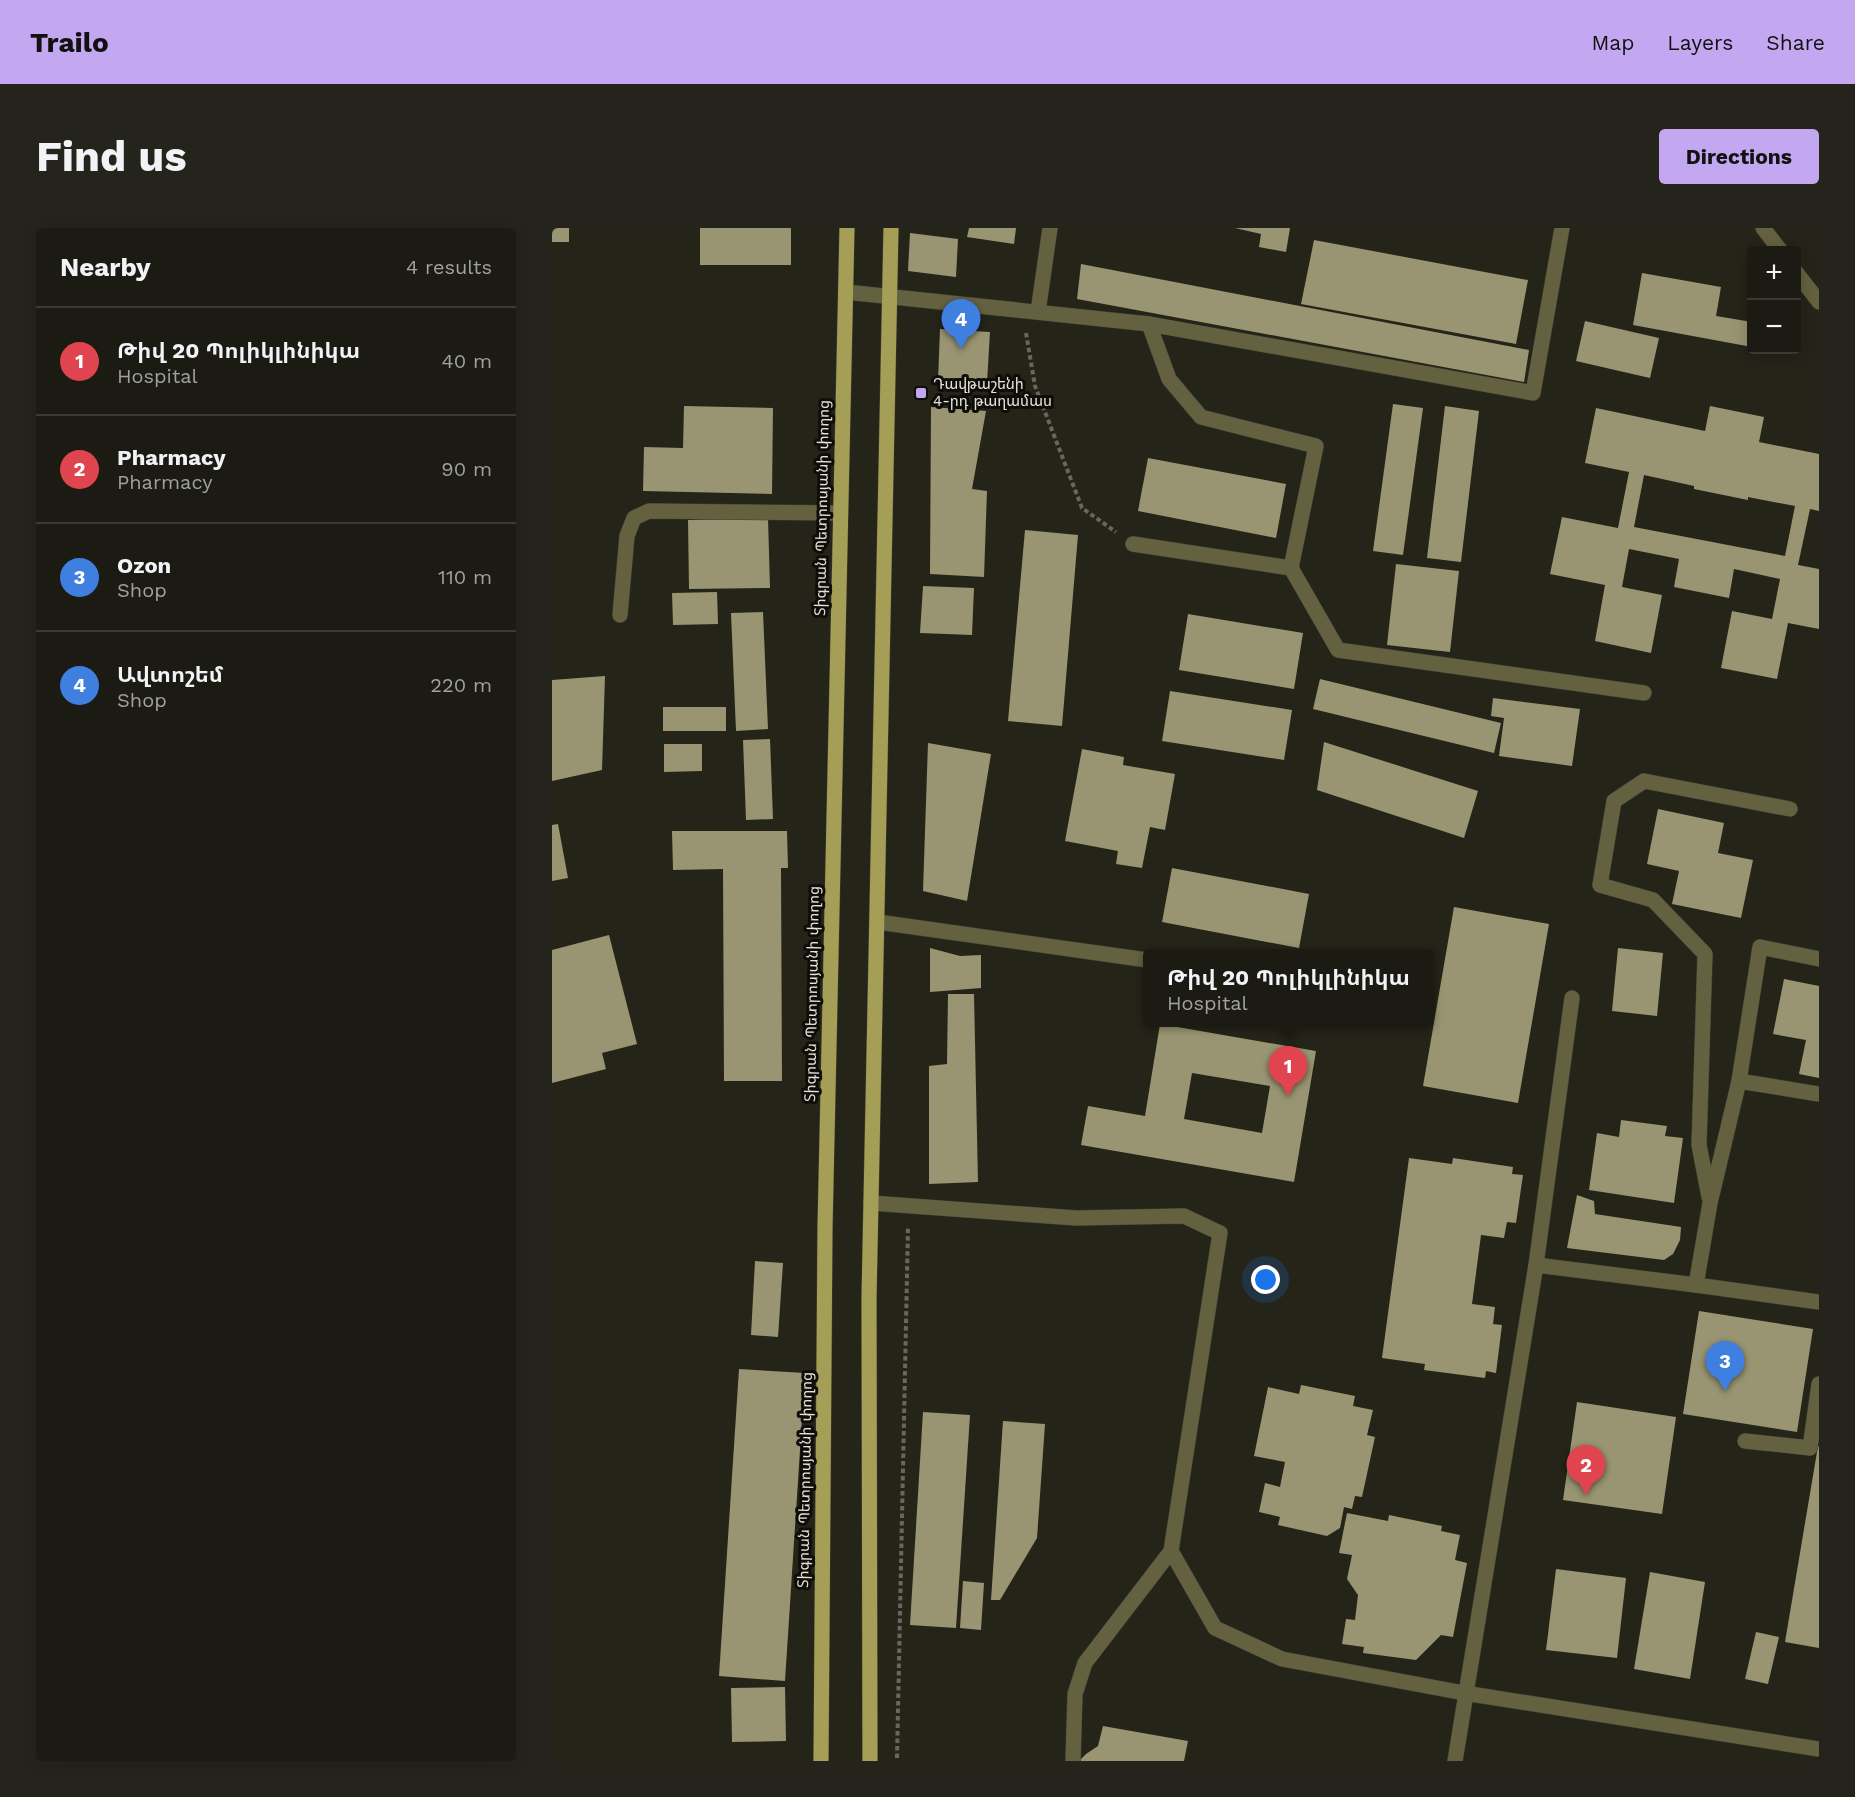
<!DOCTYPE html>
<html lang="en">
<head>
<meta charset="utf-8">
<style>
  :root { --surface:#1c1b13; --page:#25241c; --text:#f1f3f6; --muted:#a0a1a0; --line:#3a3933; --accent:#c4a7f1 }
  body { margin:0; font-family:"Work Sans","Noto Sans Armenian",sans-serif; background:var(--page); color:var(--text) }
  .controls { position:absolute; right:18px; top:18px; display:grid; overflow:hidden; border-radius:6px; box-shadow:0 3px 15px #0003 }
  .controls button { width:54px; height:54px; display:grid; place-items:center; padding:0; border:0; border-bottom:2px solid var(--line); background:var(--surface); color:var(--text); font:30px sans-serif }
  .you { position:absolute; left:714px; top:1052px; width:21px; height:21px; margin:-15px; border:4px solid #fff; border-radius:50%; background:#1a73e8; box-shadow:0 0 0 9px #1a73e833 }
  .badge { display:grid; place-items:center; width:39px; height:39px; border-radius:50%; background:var(--accent); color:#fff; font-size:20px; font-weight:700 }
  .pin { position:absolute; translate:-50% -50px; filter:drop-shadow(0 2px 3px #0008) }
  .pin::after { content:''; position:absolute; top:32px; width:21px; height:18px; background:inherit; clip-path:polygon(0 0,100% 0,50% 100%) }
  .popup { position:absolute; left:591px; top:721px; width:291px; height:78px; box-sizing:border-box; display:grid; place-content:center; border-radius:6px; background:var(--surface); filter:drop-shadow(0 2px 4px #0005); font-size:20px; white-space:nowrap; color:var(--muted) }
  .popup b { font-size:22px; color:var(--text) }
  .popup::after { content:''; position:absolute; left:50%; top:100%; margin-left:-12px; border:12px solid transparent; border-top-color:var(--surface) }
  .list { margin:0; padding:0; list-style:none }
  h2 { display:flex; justify-content:space-between; align-items:center; height:78px; margin:0; padding:0 24px; font-size:26px }
  h2 small { font-size:20px; font-weight:400; color:var(--muted) }
  .list li { display:grid; grid-template-columns:39px 1fr auto; gap:18px; align-items:center; box-sizing:border-box; height:108px; padding:0 24px; border-top:2px solid var(--line) }
  .list b { display:block; font-size:22px; white-space:nowrap }
  .list p { margin:0; font-size:20px; white-space:nowrap; color:var(--muted) }
  .list em { font-size:20px; font-style:normal; color:var(--muted) }
  .map { position:relative; flex:none; width:1267px; height:1533px; overflow:hidden; border-radius:6px }
  header { display:flex; align-items:center; gap:36px; box-sizing:border-box; height:84px; padding:0 30px; background:var(--accent); color:#111 }
  header strong { font-size:28px }
  nav { display:flex; gap:33px; margin-inline-start:auto; font-size:21px }
  .intro { display:flex; align-items:center; justify-content:space-between; box-sizing:border-box; height:144px; padding:0 36px }
  h1 { margin:0; font-size:42px }
  .button { padding:15px 27px; border-radius:6px; background:var(--accent); color:#111; font-size:21px; font-weight:700 }
  main { display:flex; gap:36px; padding:0 36px }
  aside { flex:1; background:var(--surface); border-radius:6px; box-shadow:0 3px 15px #0003 }
  .map>svg:first-child { display:block }
  .building { fill:#999572; fill-rule:evenodd }
  .lines { fill:none; stroke-linecap:round; stroke-linejoin:round }
  .minor-casing { stroke:#403f34; stroke-width:16 }
  .major-casing { stroke:#403f34; stroke-width:16 }
  .path { stroke:#68675d; stroke-width:4; stroke-dasharray:4.5 3; stroke-linecap:butt }
  .minor { stroke:#646140; stroke-width:15 }
  .major { stroke:#a59e56; stroke-width:15 }
  .poi-dot { fill:#c4a7f1; stroke:#0e0d08; stroke-width:2 }
  .labels { text-anchor:middle; dominant-baseline:central; stroke-width:6; stroke-linejoin:round; paint-order:stroke }
  .poi-label { font-size:15px; fill:#e3e3db; stroke:#0e0d08; text-anchor:start }
  .street-label { font-size:15px; fill:#e3e3db; stroke:#0e0d08 }
</style>
</head>
<body>
<header>
<strong>Trailo</strong>
<nav><a>Map</a><a>Layers</a><a>Share</a></nav>
</header>
<div class="intro"><h1>Find us</h1><a class="button">Directions</a></div>
<main>
<aside>
<h2>Nearby<small>4 results</small></h2>
<ul class="list">
<li><span class="badge" style="background:#e0444e">1</span><div><b>Թիվ 20 Պոլիկլինիկա</b><p>Hospital</p></div><em>40 m</em></li>
<li><span class="badge" style="background:#e0444e">2</span><div><b>Pharmacy</b><p>Pharmacy</p></div><em>90 m</em></li>
<li><span class="badge" style="background:#3f7fe0">3</span><div><b>Ozon</b><p>Shop</p></div><em>110 m</em></li>
<li><span class="badge" style="background:#3f7fe0">4</span><div><b>Ավտոշեմ</b><p>Shop</p></div><em>220 m</em></li>
</ul>
</aside>
<div class="map">
<svg width="1267" height="1533" viewBox="0 0 1267 1533">
  <rect width="100%" height="100%" fill="#252419"/>
  <!-- building -->
  <g class="building">
    <rect x="0" y="0" width="17" height="14"/>
    <rect x="148" y="0" width="91" height="37"/>
    <polygon points="417,0 464,0 462,16 415,9"/>
    <polygon points="683,0 738,0 734,24 707,19 709,6"/>
    <polygon points="358,5 406,11 404,49 356,43"/>
    <polygon points="762,12 976,52 964,116 749,76"/>
    <polygon points="529,36 977,122 972,154 525,71"/>
    <polygon points="1090,45 1169,59 1164,88 1200,94 1200,119 1081,97"/>
    <polygon points="1033,93 1107,110 1098,150 1024,133"/>
    <polygon points="388,101 438,104 435,155 386,153"/>
    <polygon points="841,176 871,180 851,327 821,323"/>
    <polygon points="132,178 221,180 220,266 91,263 92,219 131,220"/>
    <polygon points="893,178 927,183 909,334 875,330"/>
    <path d="M1158,178L1212,189L1207,214L1267,226V283L1258,281L1246,337L1267,341V401L1236,395L1225,451L1169,440L1180,383L1220,391L1228,351L1182,341L1177,370L1122,359L1127,331L1077,321L1070,359L1110,367L1099,425L1043,413L1053,357L998,346L1010,289L1066,300L1077,244L1033,235L1044,180L1153,203ZM1092,247L1142,258V261L1196,272V269L1243,278L1233,328L1082,299Z"/>
    <polygon points="379,179 434,183 420,261 435,263 432,349 378,346"/>
    <polygon points="596,230 734,256 724,310 586,283"/>
    <polygon points="216,290 218,360 137,361 136,292"/>
    <polygon points="473,302 526,307 510,498 456,493"/>
    <polygon points="844,336 907,343 898,424 835,417"/>
    <polygon points="371,358 422,360 420,407 368,405"/>
    <polygon points="165,364 166,396 121,397 120,365"/>
    <polygon points="211,384 216,501 184,503 179,385"/>
    <polygon points="636,386 751,405 742,461 627,442"/>
    <polygon points="53,448 50,542 0,553 0,452"/>
    <polygon points="768,451 949,495 942,525 761,481"/>
    <polygon points="618,463 740,482 732,532 610,513"/>
    <polygon points="941,470 1028,481 1020,538 947,528 952,490 939,488"/>
    <rect x="111" y="479" width="63" height="24"/>
    <polygon points="218,511 221,591 194,592 191,512"/>
    <polygon points="772,514 926,563 912,610 765,562"/>
    <polygon points="376,515 439,526 415,673 371,663"/>
    <polygon points="112,516 150,516 150,543 112,544"/>
    <polygon points="530,521 572,529 571,537 623,546 613,602 598,599 590,640 564,636 566,623 513,613"/>
    <polygon points="1106,581 1172,595 1166,625 1201,632 1189,690 1120,676 1127,643 1095,636"/>
    <polygon points="6,596 16,650 0,653 0,597"/>
    <polygon points="120,603 235,603 236,640 229,640 230,853 172,853 171,641 121,642"/>
    <polygon points="620,640 757,666 747,720 610,694"/>
    <polygon points="902,679 997,696 966,875 871,858"/>
    <polygon points="57,707 85,816 50,825 54,841 0,855 0,722"/>
    <polygon points="378,720 408,728 429,727 429,760 378,764"/>
    <polygon points="1066,720 1111,725 1105,788 1060,783"/>
    <polygon points="1232,751 1267,758 1267,850 1247,846 1254,812 1221,806"/>
    <polygon points="396,766 422,766 426,954 377,956 377,838 395,836"/>
    <path d="M608,796L764,823L742,954L529,917L536,878L593,888ZM640,845L718,858L710,905L632,891Z"/>
    <polygon points="1069,892 1115,898 1113,908 1131,910 1122,975 1037,962 1045,905 1067,909"/>
    <polygon points="857,930 900,936 901,930 961,939 960,946 971,947 964,995 955,994 952,1010 929,1007 920,1076 943,1079 941,1096 950,1097 944,1145 934,1143 933,1150 872,1142 873,1136 830,1130"/>
    <polygon points="1025,967 1042,973 1043,986 1129,999 1128,1012 1121,1026 1112,1032 1015,1020"/>
    <polygon points="203,1033 231,1035 226,1109 199,1107"/>
    <polygon points="1147,1083 1261,1101 1245,1204 1131,1186"/>
    <polygon points="187,1141 253,1145 233,1453 167,1448"/>
    <polygon points="749,1157 803,1168 801,1178 821,1182 815,1207 823,1209 810,1269 803,1268 800,1281 792,1279 788,1300 775,1308 726,1297 728,1289 707,1284 713,1255 728,1259 733,1234 702,1228 716,1159 747,1166"/>
    <polygon points="1025,1174 1124,1189 1110,1286 1011,1272"/>
    <polygon points="371,1184 418,1187 404,1400 358,1397"/>
    <polygon points="451,1193 493,1196 485,1310 448,1372 439,1372"/>
    <polygon points="1266,1218 1267,1219 1267,1420 1233,1414"/>
    <polygon points="795,1285 836,1293 837,1287 890,1298 889,1303 908,1307 903,1332 915,1335 901,1409 889,1407 864,1432 811,1425 812,1419 790,1416 794,1391 803,1392 806,1367 795,1351 800,1327 787,1325"/>
    <polygon points="1004,1341 1074,1350 1065,1430 994,1422"/>
    <polygon points="1098,1344 1153,1354 1138,1451 1082,1441"/>
    <polygon points="411,1353 432,1355 429,1402 408,1400"/>
    <polygon points="1204,1404 1227,1409 1216,1456 1193,1451"/>
    <polygon points="233,1459 234,1513 180,1514 179,1460"/>
    <polygon points="551,1498 636,1513 632,1533 527,1533 534,1526 546,1518"/>
  </g>
  <g class="lines">
    <!-- minor casing -->
    <g class="minor-casing">
      <g id="minor">
        <polyline points="1010,0 981,165 597,96 617,151 649,189 764,218 739,340 786,422 1092,465"/>
        <polyline points="1211,0 1228,22"/>
        <polyline points="1244,44 1267,74"/>
        <polyline points="294,64 597,96"/>
        <polyline points="486,84 498,0"/>
        <polyline points="581,316 739,340"/>
        <polyline points="68,387 75,308 82,290 97,283 288,285"/>
        <polyline points="326,694 595,732"/>
        <polyline points="1187,853 1267,866"/>
        <polyline points="1157,969 1147,917 1153,726 1101,672 1048,657 1062,573 1092,553 1238,581"/>
        <polyline points="319,975 524,990 632,988 668,1005 619,1323 663,1400 730,1431 912,1465 1267,1521"/>
        <polyline points="984,1037 1020,770"/>
        <polyline points="1144,1057 1267,1074"/>
        <polyline points="1193,1213 1258,1220 1267,1156"/>
        <polyline points="521,1533 523,1466 533,1435 619,1323"/>
        <polyline points="903,1533 984,1037 1144,1057 1158,975 1187,853 1208,719 1267,731"/>
      </g>
    </g>
    <!-- major casing -->
    <g class="major-casing">
      <g id="major">
        <polyline points="269,1533 273,1000 295,0"/>
        <polyline points="318,1533 317,1070 339,0"/>
      </g>
    </g>
    <!-- path -->
    <g class="path">
      <polyline points="474,105 483,158 530,280 564,304"/>
      <polyline points="345,1530 356,999"/>
    </g>
    <!-- minor -->
    <use href="#minor" class="minor"/>
    <!-- major -->
    <use href="#major" class="major"/>
  </g>
  <!-- markers -->
  <rect class="poi-dot" x="363" y="159" width="12" height="12" rx="3"/>
  <g class="labels">
    <!-- poi labels -->
    <g class="poi-label">
      <text x="381" y="156">Դավթաշենի<tspan x="381" dy="17">4-րդ թաղամաս</tspan></text>
    </g>
    <!-- street labels -->
    <g class="street-label">
      <text transform="translate(270 280) rotate(-89)">Տիգրան Պետրոսյանի փողոց</text>
      <text transform="translate(260 766) rotate(-89)">Տիգրան Պետրոսյանի փողոց</text>
      <text transform="translate(253 1252) rotate(-89)">Տիգրան Պետրոսյանի փողոց</text>
    </g>
  </g>
</svg>
<div class="controls">
<button>+</button>
<button>−</button>
</div>
<div class="you"></div>
<div class="pin badge" style="left:736px;top:868px;background:#e0444e">1</div>
<div class="popup"><b>Թիվ 20 Պոլիկլինիկա</b>Hospital</div>
<div class="pin badge" style="left:1034px;top:1267px;background:#e0444e">2</div>
<div class="pin badge" style="left:1173px;top:1163px;background:#3f7fe0">3</div>
<div class="pin badge" style="left:409px;top:121px;background:#3f7fe0">4</div>
</div>
</main>
</body>
</html>
